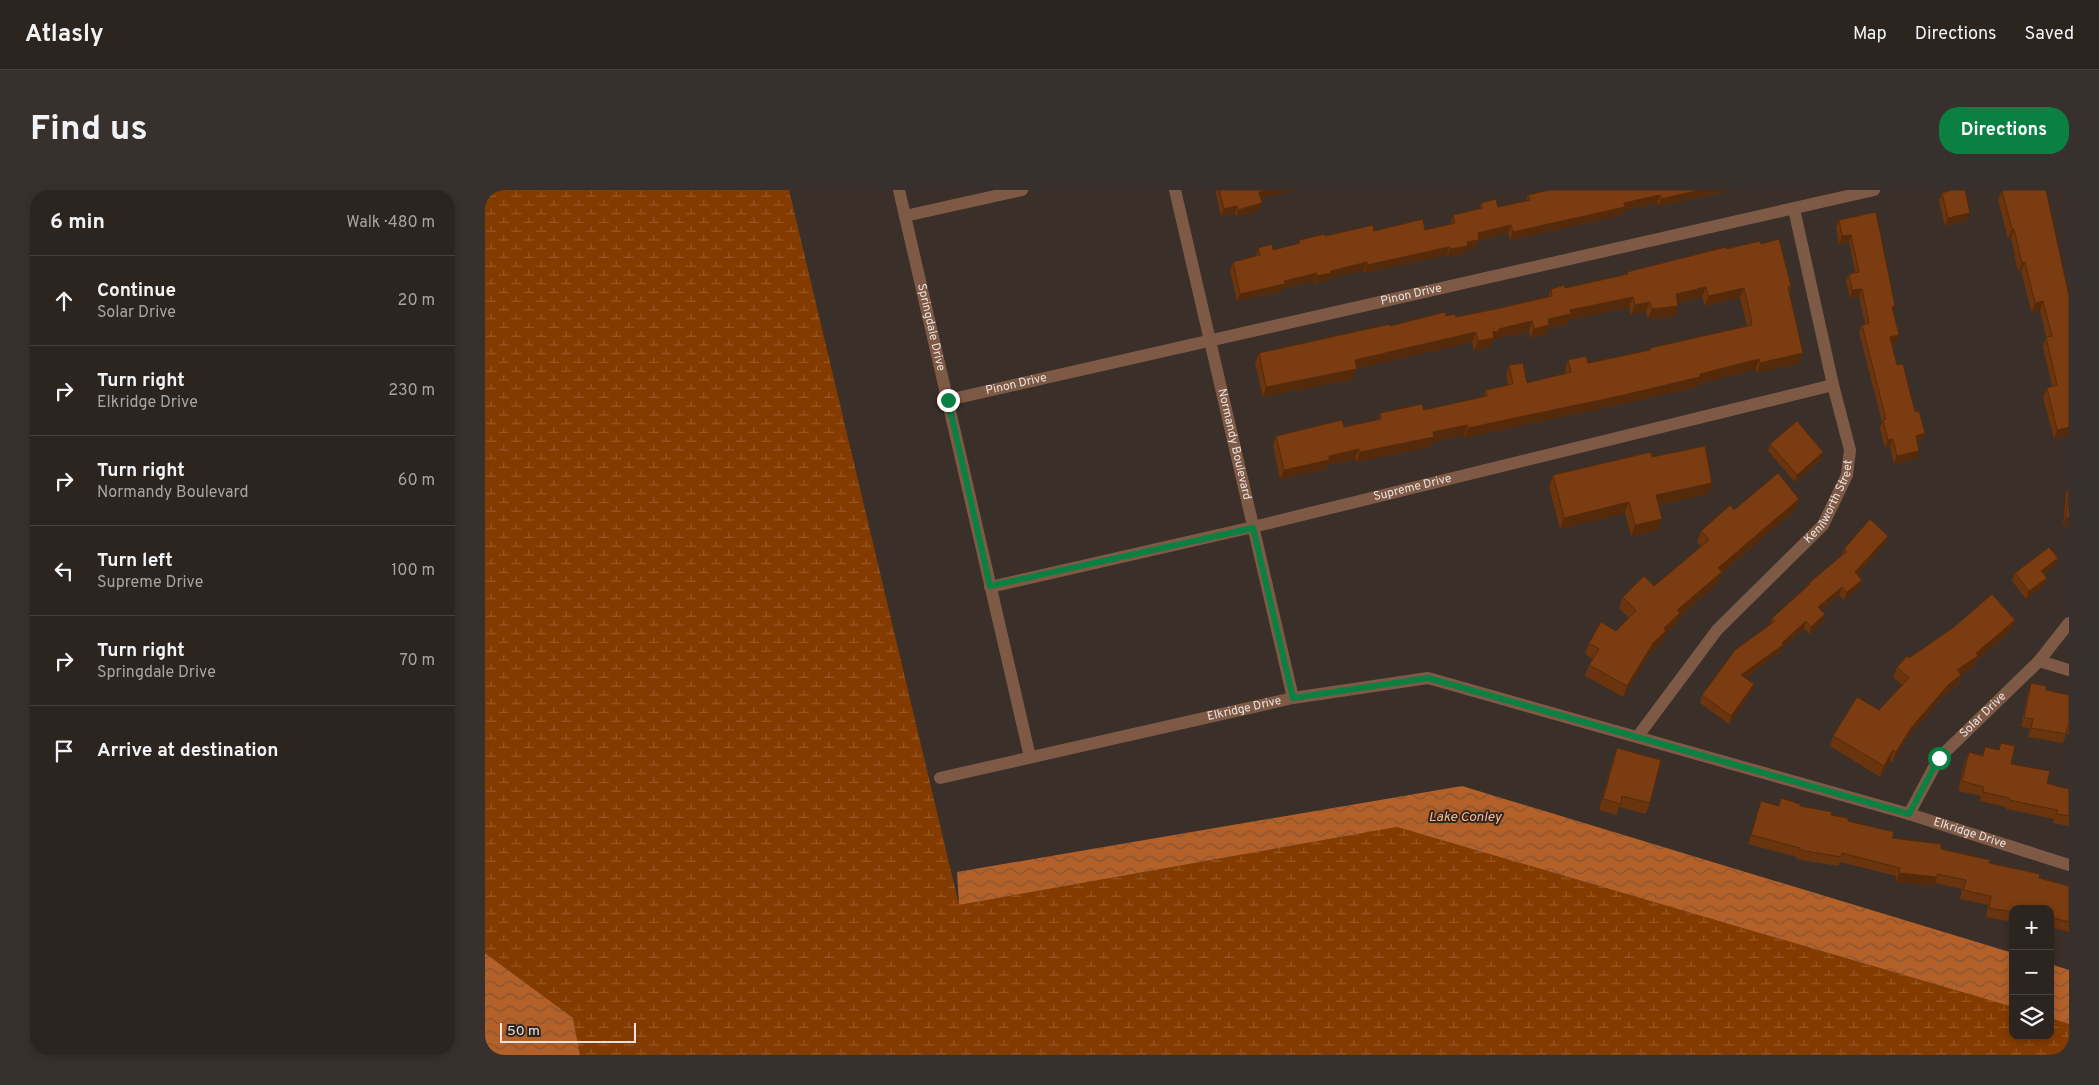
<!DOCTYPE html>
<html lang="en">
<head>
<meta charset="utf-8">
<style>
  :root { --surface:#2c241f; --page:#38302c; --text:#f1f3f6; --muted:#a6a4a4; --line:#48413d; --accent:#0b8043 }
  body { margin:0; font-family:Overpass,sans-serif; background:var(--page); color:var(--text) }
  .controls { position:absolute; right:15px; bottom:15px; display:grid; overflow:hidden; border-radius:10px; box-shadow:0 2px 8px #0003 }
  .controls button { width:45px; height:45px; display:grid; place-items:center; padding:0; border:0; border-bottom:1px solid var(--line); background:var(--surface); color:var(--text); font:25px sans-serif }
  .scale { position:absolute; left:15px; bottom:12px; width:136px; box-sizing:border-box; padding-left:5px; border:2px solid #eae2de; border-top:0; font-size:14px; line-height:18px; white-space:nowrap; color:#eae2de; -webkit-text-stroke:4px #31261f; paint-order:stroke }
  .stop { position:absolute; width:15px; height:15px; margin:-11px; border:4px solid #0b8043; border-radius:50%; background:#fff }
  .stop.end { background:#0b8043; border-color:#fff; box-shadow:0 1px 5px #0008 }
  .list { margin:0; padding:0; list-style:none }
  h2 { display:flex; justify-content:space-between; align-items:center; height:65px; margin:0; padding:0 20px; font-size:21px }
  h2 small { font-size:16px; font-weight:400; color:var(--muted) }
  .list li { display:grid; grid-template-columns:32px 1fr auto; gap:15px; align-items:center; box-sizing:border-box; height:90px; padding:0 20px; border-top:1px solid var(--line) }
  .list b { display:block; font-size:19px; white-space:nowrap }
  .list p { margin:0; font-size:16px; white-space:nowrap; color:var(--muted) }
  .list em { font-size:16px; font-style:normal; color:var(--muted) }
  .icon { flex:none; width:28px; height:28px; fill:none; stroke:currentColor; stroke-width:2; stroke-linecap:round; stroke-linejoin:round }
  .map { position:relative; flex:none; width:1584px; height:865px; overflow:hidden; border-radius:20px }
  header { display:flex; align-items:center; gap:30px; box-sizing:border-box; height:70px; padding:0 25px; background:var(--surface); border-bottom:1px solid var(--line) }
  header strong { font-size:24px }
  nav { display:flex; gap:28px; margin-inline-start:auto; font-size:18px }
  .intro { display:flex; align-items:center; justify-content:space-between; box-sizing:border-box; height:120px; padding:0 30px }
  h1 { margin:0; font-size:35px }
  .button { padding:12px 22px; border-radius:20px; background:var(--accent); color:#fff; font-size:18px; font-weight:700 }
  main { display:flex; gap:30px; padding:0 30px }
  aside { flex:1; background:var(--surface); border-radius:20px; box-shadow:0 2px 8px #0003 }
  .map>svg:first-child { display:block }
  .wetland { fill:url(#wetland-marsh) }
  .water { fill:url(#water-waves) }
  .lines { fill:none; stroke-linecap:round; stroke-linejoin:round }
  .minor { stroke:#7e5a46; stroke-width:12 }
  .wall { fill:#69340e }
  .shaded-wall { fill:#552a0b }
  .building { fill:#7a3c10; stroke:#552a0b }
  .route { stroke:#0b8043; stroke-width:6 }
  .labels { text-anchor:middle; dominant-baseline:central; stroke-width:4; stroke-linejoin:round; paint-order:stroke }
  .street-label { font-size:12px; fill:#eae2de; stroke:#31261f }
  .water-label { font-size:14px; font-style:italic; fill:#fbb891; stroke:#31261f }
</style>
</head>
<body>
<header>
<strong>Atlasly</strong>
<nav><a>Map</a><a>Directions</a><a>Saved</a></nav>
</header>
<div class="intro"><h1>Find us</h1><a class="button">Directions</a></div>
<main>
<aside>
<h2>6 min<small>Walk · 480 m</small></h2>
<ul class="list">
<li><svg class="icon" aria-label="ahead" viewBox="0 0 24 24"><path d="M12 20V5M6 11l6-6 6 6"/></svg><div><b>Continue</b><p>Solar Drive</p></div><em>20 m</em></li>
<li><svg class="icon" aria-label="right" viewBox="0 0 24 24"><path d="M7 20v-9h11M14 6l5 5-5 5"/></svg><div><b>Turn right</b><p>Elkridge Drive</p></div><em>230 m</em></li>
<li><svg class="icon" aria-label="right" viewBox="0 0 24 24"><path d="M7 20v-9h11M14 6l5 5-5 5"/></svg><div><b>Turn right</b><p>Normandy Boulevard</p></div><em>60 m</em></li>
<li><svg class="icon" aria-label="left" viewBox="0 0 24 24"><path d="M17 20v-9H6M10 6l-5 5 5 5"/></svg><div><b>Turn left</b><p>Supreme Drive</p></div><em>100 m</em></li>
<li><svg class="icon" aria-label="right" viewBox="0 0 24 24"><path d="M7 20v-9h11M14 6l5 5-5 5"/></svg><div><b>Turn right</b><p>Springdale Drive</p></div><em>70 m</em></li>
<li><svg class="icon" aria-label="arrive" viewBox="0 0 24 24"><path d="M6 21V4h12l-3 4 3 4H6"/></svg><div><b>Arrive at destination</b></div></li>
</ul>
</aside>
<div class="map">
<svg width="1584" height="865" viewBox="0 0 1584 865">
  <defs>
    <pattern id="wetland-marsh" width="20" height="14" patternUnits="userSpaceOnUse" patternTransform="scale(1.25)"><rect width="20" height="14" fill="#843b00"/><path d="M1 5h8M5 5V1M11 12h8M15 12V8" fill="none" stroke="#965725"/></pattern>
    <pattern id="water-waves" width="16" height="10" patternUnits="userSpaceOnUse" patternTransform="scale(1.25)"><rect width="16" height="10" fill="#b36029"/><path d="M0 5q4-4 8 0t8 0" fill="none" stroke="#875533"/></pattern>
  </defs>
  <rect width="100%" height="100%" fill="#3b3029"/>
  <!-- wetland -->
  <polygon class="wetland" points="0,0 304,0 474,715 912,637 1528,817 1528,846 1565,846 1565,828 1584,834 1584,865 95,865 88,828 0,763"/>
  <!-- water -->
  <g class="water">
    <polygon points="977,596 1528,763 1528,817 912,637 474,715 472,682"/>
    <polygon points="0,763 88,828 95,865 0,865"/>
    <polygon points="1565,774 1584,780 1584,834 1565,828"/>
  </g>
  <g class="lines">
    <!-- minor -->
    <g class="minor">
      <path id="s1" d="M414,0L545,567"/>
      <path id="s2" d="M690,0L808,508"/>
      <polyline points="420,26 537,0"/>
      <path id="s3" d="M463,210L1389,0"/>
      <path id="s4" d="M505,397L768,337L1348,195"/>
      <polyline points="1554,471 1584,480"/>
      <path id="s5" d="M1153,546L1232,440L1338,335L1362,285L1365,260L1348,195L1309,19"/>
      <path id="s6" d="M455,588L808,508L943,488L1424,624L1584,675"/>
      <path id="s7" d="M1424,624L1454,568L1554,471L1584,433"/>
    </g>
  </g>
  <!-- wall -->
  <g class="wall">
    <polygon points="730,0 813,0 776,8 774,20 751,27 750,23 736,26"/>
    <polygon points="1517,1 1584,106 1584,245 1569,249 1558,207 1562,198 1567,196 1558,157 1561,147 1555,120 1547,123 1536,81 1533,82 1526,48 1523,49 1513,10"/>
    <polygon points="1239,2 1173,16 1172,13 1139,20 1137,25 1025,50 1023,43 994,50 992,58 982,60 980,63 962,67 962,65 879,83 879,80 844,88 843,91 829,94 829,91 798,98 797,101 752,111 745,80 748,72 771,66 773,58 788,60 813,54 814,50 840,46 889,41 940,40 966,34 966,33 968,25 994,19 996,13 1013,17 1041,11 1043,5"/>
    <polygon points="1457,3 1483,30 1460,36 1454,10"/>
    <polygon points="1391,22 1408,120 1414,145 1411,152 1407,154 1412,175 1440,243 1437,251 1432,252 1432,268 1409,274 1405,256 1400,258 1395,238 1397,232 1374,142 1377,135 1380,134 1374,106 1365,108 1361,91 1364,84 1370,82 1364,52 1354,54 1351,37 1354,30"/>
    <polygon points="1276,54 1306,96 1304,101 1314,173 1272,183 1271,179 1213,194 1212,197 1136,214 979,248 979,245 947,252 945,257 871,272 870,269 842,275 841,279 795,289 788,255 791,246 859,237 893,230 895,223 939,220 998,207 1001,200 1023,195 1021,185 1024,175 1042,193 1081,184 1080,180 1083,170 1103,173 1164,161 1165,158 1262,136 1255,107 1220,116 1217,107 1193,113 1193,116 1190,126 1163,129 1161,121 1146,125 1144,117 1084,130 1083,134 1063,138 1061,145 1045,148 1044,141 1011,149 1010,150 1007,151 1005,157 989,161 987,152 872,178 868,189 778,207 770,173 774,163 905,136 961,126 971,127 1063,107 1066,99 1080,98 1141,85 1142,82 1241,59"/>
    <polygon points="1285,254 1338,262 1336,269 1310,292 1283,261"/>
    <polygon points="1167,267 1223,304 1173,315 1173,340 1146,346 1140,323 1075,339 1064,296 1068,285"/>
    <polygon points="1584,296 1584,336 1578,335 1581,303"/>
    <polygon points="1314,309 1310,320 1237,383 1233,393 1194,427 1191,434 1180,445 1177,452 1164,464 1138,507 1100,486 1104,475 1108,469 1100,464 1104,453 1131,441 1144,428 1134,418 1138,407 1169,396 1216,356 1212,352 1216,341 1249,320"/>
    <polygon points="1403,346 1400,353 1372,385 1374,397 1359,410 1354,405 1336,420 1340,424 1337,432 1324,444 1319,438 1297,458 1295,462 1260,488 1269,494 1266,502 1244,534 1215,513 1217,505 1285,435 1287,428 1323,396 1324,393 1356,366 1359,359"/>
    <polygon points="1573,368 1570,375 1559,384 1562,388 1559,395 1541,409 1527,391 1530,383"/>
    <polygon points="1526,441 1491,471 1489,476 1476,485 1472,496 1460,504 1422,548 1407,572 1405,571 1395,587 1345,556 1348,546 1394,520 1417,495 1408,487 1412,477 1424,468"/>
    <polygon points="1546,493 1561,500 1584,505 1584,545 1581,544 1578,553 1543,547 1545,538 1536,537 1543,502"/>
    <polygon points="1516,553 1526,574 1562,593 1571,596 1584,599 1584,636 1568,633 1569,629 1521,619 1521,617 1495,611 1496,606 1473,601 1480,571 1484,562 1497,565 1500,557 1514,560"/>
    <polygon points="1132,558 1165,613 1161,624 1134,617 1132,625 1114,620 1128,569"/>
    <polygon points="1296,608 1315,616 1346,625 1363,631 1407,648 1456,659 1584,696 1584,742 1565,737 1565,719 1528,719 1528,732 1501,727 1503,715 1475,709 1477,699 1450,693 1449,696 1411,692 1411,686 1355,672 1353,676 1311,669 1312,667 1263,654 1276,611 1293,616"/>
  </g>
  <!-- shaded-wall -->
  <g class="shaded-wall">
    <polygon points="782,0 813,0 772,9 774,2"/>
    <polygon points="1215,0 1246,0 1173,16 1176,9"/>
    <polygon points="1175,5 1172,13 1139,20 1137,25 1025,50 1028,42 1139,13"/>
    <polygon points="777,13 774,20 751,27 753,20"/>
    <polygon points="752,16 750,23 736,26 739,19"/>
    <polygon points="1485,23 1483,30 1460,36 1463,28"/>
    <polygon points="1026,35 1023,43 990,51 993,43"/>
    <polygon points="1527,39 1529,39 1526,48 1523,49"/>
    <polygon points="1366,45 1364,52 1354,54 1357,46"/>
    <polygon points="994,50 992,58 982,60 980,63 962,67 965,59 982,52"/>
    <polygon points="964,57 962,65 879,83 882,75"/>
    <polygon points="882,72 879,80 844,88 843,91 829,94 832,86 846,81"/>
    <polygon points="1540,72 1536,81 1533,82 1537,73"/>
    <polygon points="832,83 829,91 798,98 797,101 752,111 755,104 799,91"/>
    <polygon points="1221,97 1217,107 1187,114 1191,104"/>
    <polygon points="1259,98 1255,107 1220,116 1223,106"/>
    <polygon points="1377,99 1374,106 1365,108 1367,100"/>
    <polygon points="1148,107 1144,117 1084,130 1083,134 1063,138 1061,145 1045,148 1049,139 1063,129 1085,120"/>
    <polygon points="1558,111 1555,120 1547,123 1550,113"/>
    <polygon points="1165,112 1161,121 1146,125 1150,115"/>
    <polygon points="1193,116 1190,126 1163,129 1167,119"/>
    <polygon points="1047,131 1044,141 1011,149 1010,150 1007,151 1005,157 989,161 993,151 1008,142 1014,139"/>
    <polygon points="991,142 987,152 866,180 870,170"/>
    <polygon points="1414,145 1411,152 1402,155 1405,147"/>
    <polygon points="1318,163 1314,173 1272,183 1275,173"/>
    <polygon points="1274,169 1271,179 1213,194 1212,197 1136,214 979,248 983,238 1215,184"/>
    <polygon points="872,179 868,189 778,207 781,197"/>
    <polygon points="982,235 979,245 947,252 945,257 871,272 875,262 948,242"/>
    <polygon points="1584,237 1584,245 1569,249 1572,240"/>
    <polygon points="1440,243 1437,251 1428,253 1431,246"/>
    <polygon points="1408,249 1405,256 1400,258 1403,250"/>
    <polygon points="874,259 870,269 842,275 841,279 795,289 799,280 844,266"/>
    <polygon points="1434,261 1432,268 1409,274 1412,266"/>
    <polygon points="1338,262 1336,269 1310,292 1312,285"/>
    <polygon points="1227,293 1223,304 1167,316 1171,305"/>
    <polygon points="1314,309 1310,320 1237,383 1233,393 1194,427 1191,434 1180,445 1177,452 1164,464 1138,507 1142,496 1168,453 1192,420 1233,378"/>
    <polygon points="1144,312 1140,323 1075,339 1079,328"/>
    <polygon points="1581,328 1584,328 1584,336 1578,335"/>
    <polygon points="1177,329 1173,340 1146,346 1150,335"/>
    <polygon points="1403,346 1400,353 1368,390 1370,382"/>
    <polygon points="1573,368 1570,375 1553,388 1556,381"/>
    <polygon points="1562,388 1559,395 1541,409 1544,401"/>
    <polygon points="1377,390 1374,397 1359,410 1362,402"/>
    <polygon points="1357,397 1354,405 1330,425 1333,417"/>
    <polygon points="1340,424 1337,432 1324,444 1326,437"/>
    <polygon points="1530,430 1526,441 1491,471 1489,476 1468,490 1472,480"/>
    <polygon points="1321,431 1319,438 1297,458 1295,462 1253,492 1256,485 1297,453"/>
    <polygon points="1476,485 1472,496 1460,504 1422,548 1407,572 1411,562 1426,538 1464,494"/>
    <polygon points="1269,494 1266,502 1244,534 1246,526"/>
    <polygon points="1408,560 1405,571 1395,587 1399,576"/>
    <polygon points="1414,683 1452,687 1449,696 1411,692"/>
  </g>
  <!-- building -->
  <g class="building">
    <polygon points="734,0 782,0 774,2 777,13 753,20 752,16 739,19"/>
    <polygon points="1064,0 1215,0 1176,9 1175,5 1139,13 1140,17 1028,42 1026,35 993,43 994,50 982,52 983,56 965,59 964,57 882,75 882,72 846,81 846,83 832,86 832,83 799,91 800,94 755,104 748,72 775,65 773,58 787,54 788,60 815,53 814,50 840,44 840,46 888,35 889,41 938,29 940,40 970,33 968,25 997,18 996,13 1011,9 1013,17 1045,10 1043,5"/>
    <polygon points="1467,0 1480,0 1485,23 1463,28 1457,3"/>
    <polygon points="1520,0 1561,0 1584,106 1584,237 1572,240 1562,198 1572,195 1561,147 1567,146 1558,111 1550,113 1540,72 1537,73 1529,39 1527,39 1517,1"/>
    <polygon points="1391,22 1410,116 1407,117 1414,145 1405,147 1412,175 1418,174 1430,222 1434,221 1440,243 1431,246 1434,261 1412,266 1408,249 1403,250 1398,230 1401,229 1377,135 1384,133 1377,99 1367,100 1364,84 1374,82 1366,45 1357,46 1354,30"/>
    <polygon points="1294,49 1306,96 1303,97 1318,163 1275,173 1274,169 1215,184 1215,187 1139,205 983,238 982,235 948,242 949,247 875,262 874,259 844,266 844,270 799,280 791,246 857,230 859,237 896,229 895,223 937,214 939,220 1002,206 1001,200 1028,194 1024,175 1038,173 1042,193 1086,182 1083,170 1101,166 1103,173 1165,160 1165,158 1267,135 1266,128 1259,98 1223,106 1221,97 1191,104 1193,116 1167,119 1165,112 1150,115 1148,107 1085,120 1086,124 1063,129 1064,135 1049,139 1047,131 1014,139 1014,141 1008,142 1009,148 993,151 991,142 870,170 872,179 781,197 774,163 905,134 905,136 960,122 961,126 970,124 971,127 1011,119 1067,106 1066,99 1080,95 1080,98 1143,84 1142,82 1241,57 1241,59 1275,51 1276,54"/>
    <polygon points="1312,231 1338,262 1312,285 1285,254"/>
    <polygon points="1220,256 1227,293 1171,305 1177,329 1150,335 1144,312 1079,328 1068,285 1166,262 1167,267"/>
    <polygon points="1293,283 1314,309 1233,378 1237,382 1192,420 1195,423 1179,438 1181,441 1168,453 1142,496 1104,475 1114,459 1104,453 1116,432 1131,441 1151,421 1138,407 1159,386 1169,396 1224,350 1216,341 1245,315 1249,320"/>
    <polygon points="1584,298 1584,328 1581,328"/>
    <polygon points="1385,329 1403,346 1370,382 1377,390 1362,402 1357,397 1333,417 1340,424 1326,437 1321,431 1297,453 1298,455 1256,485 1269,494 1246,526 1217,505 1250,460 1290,431 1287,428 1325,394 1324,393 1362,361 1359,359"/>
    <polygon points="1564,357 1573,368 1556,381 1562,388 1544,401 1530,383"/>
    <polygon points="1507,404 1530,430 1491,463 1493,466 1472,480 1476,485 1464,494 1426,538 1411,562 1408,560 1399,576 1348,546 1372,507 1394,520 1424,488 1412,477 1422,466 1424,468 1469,437"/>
    <polygon points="1546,493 1561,496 1561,500 1584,505 1584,535 1583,535 1581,544 1546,538 1548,529 1539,528"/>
    <polygon points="1516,553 1530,556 1526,574 1565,581 1562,593 1571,596 1584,599 1584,626 1572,624 1572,620 1524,610 1524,608 1498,602 1499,597 1477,591 1484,562 1498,566 1500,557 1514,560"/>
    <polygon points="1132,558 1176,570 1165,613 1137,606 1136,614 1118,609"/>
    <polygon points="1296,608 1315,614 1315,616 1347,622 1346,625 1363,628 1363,631 1409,642 1407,648 1456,654 1456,659 1505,670 1504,673 1555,684 1554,688 1584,696 1584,732 1565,727 1565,719 1528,719 1528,722 1504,718 1506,706 1478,700 1481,690 1452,684 1452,687 1414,683 1415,678 1357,663 1356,667 1315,660 1315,658 1266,645 1276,611 1294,616"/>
  </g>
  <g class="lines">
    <!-- route -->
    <polyline class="route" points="463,210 505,396 768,338 808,508 943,488 1424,624 1454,568"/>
  </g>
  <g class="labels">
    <!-- street labels -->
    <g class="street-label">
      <text stroke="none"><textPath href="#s3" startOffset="475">Pinon Drive</textPath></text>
      <text stroke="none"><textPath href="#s1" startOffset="141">Springdale Drive</textPath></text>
      <text stroke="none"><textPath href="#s3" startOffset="70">Pinon Drive</textPath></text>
      <text stroke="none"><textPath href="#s2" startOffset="261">Normandy Boulevard</textPath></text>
      <text stroke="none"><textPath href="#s4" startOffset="434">Supreme Drive</textPath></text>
      <text stroke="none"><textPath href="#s5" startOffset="305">Kenilworth Street</textPath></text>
      <text stroke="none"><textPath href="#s6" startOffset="312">Elkridge Drive</textPath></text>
      <text stroke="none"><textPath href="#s7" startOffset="125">Solar Drive</textPath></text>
      <text stroke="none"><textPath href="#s6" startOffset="1062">Elkridge Drive</textPath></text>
    </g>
    <!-- water labels -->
    <g class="water-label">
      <text x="980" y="627">Lake Conley</text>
    </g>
  </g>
</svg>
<div class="controls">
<button>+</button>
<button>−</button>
<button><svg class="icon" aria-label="layers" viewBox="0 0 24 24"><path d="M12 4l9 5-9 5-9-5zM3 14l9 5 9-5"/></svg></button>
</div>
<div class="scale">50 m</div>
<div class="stop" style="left:1454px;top:568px"></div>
<div class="stop end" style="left:463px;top:210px"></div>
</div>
</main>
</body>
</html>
